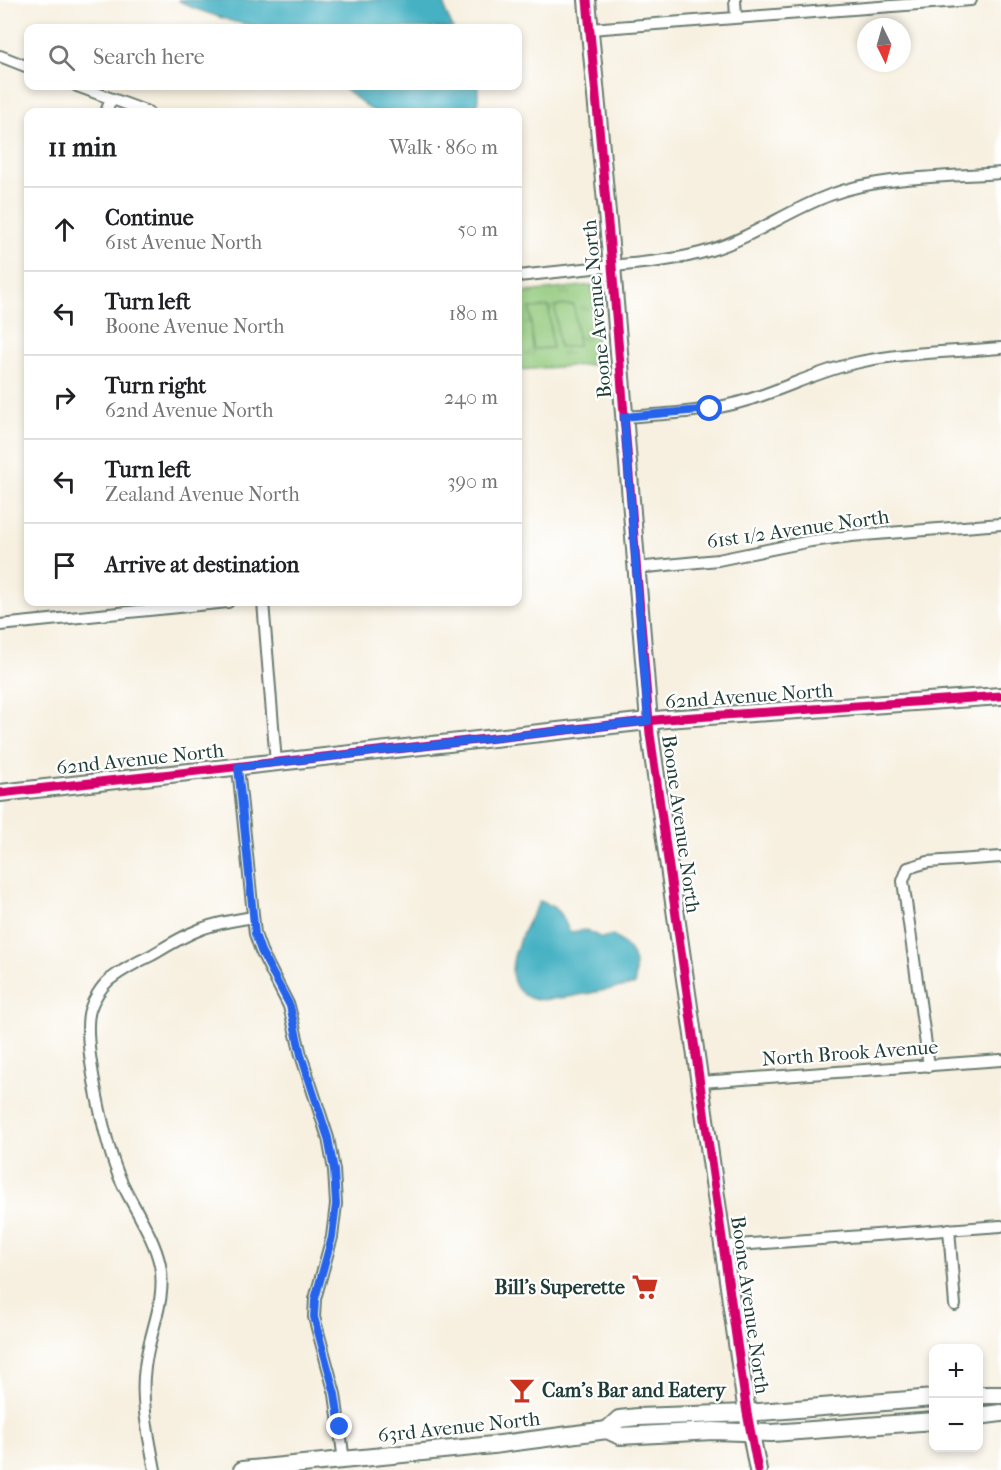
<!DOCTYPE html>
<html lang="en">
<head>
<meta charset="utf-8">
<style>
  :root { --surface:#fff; --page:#f6f6f6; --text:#202124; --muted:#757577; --line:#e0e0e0 }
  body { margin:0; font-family:"IM FELL French Canon",serif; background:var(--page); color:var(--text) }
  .controls { position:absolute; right:18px; bottom:18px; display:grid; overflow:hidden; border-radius:12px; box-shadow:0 3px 9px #0003 }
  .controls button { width:54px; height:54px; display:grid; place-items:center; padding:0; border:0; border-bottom:2px solid var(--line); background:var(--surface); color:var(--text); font:30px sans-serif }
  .compass { position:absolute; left:857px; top:18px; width:54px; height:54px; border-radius:50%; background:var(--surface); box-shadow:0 3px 9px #0003; rotate:175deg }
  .stop { position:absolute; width:18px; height:18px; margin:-14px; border:4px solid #2563eb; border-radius:50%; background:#fff }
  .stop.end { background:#2563eb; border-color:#fff; box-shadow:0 2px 6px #0008 }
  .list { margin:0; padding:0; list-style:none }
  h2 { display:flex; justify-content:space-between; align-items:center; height:78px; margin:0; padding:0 24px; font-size:26px }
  h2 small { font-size:20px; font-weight:400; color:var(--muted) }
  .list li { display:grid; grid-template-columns:39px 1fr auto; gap:18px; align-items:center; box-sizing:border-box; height:84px; padding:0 24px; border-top:2px solid var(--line) }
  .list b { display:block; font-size:22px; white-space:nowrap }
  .list p { margin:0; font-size:20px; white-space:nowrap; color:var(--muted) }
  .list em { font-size:20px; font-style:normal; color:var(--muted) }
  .icon { flex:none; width:33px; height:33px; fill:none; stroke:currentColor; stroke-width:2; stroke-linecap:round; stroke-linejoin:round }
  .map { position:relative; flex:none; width:1001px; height:1470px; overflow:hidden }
  .search { position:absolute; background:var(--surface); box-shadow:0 3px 9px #0003; left:24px; top:24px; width:498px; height:66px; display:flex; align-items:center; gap:15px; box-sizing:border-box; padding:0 21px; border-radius:12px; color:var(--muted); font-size:22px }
  .panel { position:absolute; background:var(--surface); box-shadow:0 3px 9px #0003; left:24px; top:108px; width:498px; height:498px; border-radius:12px }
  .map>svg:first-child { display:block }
  .park { fill:url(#park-tufts); stroke:#588358; stroke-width:1.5 }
  .garden { fill:#92c97c; stroke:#588358; stroke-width:1.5 }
  .water { fill:#45b1c3; stroke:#32777c; stroke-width:1.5 }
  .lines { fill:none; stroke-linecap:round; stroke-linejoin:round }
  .street-casing { stroke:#6b7c70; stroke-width:14 }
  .secondary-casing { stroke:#6b7c70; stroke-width:20 }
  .street { stroke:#fff; stroke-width:10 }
  .secondary { stroke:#fff; stroke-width:16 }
  .cycleway-casing { stroke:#fff; stroke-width:13 }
  .cycleway { stroke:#d6006c; stroke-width:9 }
  .route { stroke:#2563eb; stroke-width:8 }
  .labels { text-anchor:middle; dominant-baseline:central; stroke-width:4.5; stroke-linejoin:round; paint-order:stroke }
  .street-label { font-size:20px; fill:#1f3d34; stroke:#fff }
  .poi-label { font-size:20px; font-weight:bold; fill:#1f3d34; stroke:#fff; text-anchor:end }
</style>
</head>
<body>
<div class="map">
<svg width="1001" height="1470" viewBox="0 0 1001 1470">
  <defs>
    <pattern id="park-tufts" width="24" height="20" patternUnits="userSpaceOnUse" patternTransform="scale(1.5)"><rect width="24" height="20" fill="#92c97c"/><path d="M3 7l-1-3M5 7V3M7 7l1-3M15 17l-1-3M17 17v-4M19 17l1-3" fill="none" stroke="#77a466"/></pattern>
  </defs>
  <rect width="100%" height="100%" fill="#fff"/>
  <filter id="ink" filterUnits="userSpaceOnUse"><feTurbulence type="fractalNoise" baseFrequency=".0167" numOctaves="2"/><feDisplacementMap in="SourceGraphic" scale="12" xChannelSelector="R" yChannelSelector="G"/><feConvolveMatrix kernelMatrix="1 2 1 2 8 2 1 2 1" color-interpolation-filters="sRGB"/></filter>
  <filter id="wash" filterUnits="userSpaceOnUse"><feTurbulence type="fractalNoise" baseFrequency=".008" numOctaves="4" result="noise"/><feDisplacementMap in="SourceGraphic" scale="24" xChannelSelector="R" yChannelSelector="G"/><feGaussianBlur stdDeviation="1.35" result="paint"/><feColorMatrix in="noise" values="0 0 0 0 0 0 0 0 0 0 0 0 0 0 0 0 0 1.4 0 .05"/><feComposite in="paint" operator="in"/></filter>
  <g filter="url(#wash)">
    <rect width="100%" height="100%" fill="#f7f0e0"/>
    <!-- park -->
    <polygon class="park" points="592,285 598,364 518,370 518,293"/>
    <!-- garden -->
    <g class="garden">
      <polygon points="574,305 578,346 559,347 555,306"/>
      <polygon points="549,307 552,348 533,349 530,308"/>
    </g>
    <!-- water -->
    <g class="water">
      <polygon points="178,0 444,0 446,13 453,28 263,28 231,21 193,8"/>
      <polygon points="341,86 478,86 478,112 374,112"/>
      <path d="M540,901C560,909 562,912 569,932L587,930L601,938L613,935C636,953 636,957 635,985C613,987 547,1005 530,998C508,989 510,966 517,947C522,931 532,916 540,901Z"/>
    </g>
  </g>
  <g filter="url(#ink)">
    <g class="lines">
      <!-- street casing -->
      <g class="street-casing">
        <g id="street">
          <polyline points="735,0 736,17"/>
          <polyline points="590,29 971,0"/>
          <polyline points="0,56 28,67"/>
          <polyline points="77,86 148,112"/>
          <polyline points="106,112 111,99"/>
          <path d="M518,276C549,273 581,269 612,266C645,263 679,260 711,250C753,237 789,210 830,195C880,176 947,177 1001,173"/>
          <path d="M624,417C667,414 710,412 751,399C786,388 819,371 855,363C902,352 953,352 1001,348"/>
          <polyline points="636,568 718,560 811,541 851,536 1001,524"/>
          <polyline points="263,602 276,763"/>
          <polyline points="0,625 228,602"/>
          <polyline points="238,767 255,934 261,951 289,1006 301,1055 328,1138 334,1170 336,1204 332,1237 315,1299 314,1317 335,1394 344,1461"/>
          <polyline points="929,1066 903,881 908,868 928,862 1001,857"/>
          <polyline points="701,1082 1001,1060"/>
          <polyline points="949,1229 955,1305"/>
          <polyline points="724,1246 1001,1226"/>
          <path d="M155,1470C149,1437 140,1401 145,1367C149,1332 167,1301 160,1265C153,1233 131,1205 118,1174C106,1144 81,1040 90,1010C93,1000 101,987 109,980C122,970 137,962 152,955C169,945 186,934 204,928C220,922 236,920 253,917"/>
        </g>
      </g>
      <!-- secondary casing -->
      <g class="secondary-casing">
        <g id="secondary">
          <polyline points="587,0 612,266 650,734 747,1413 758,1470"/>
          <polyline points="0,793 666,719 1001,696"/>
          <polyline points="978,1395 1001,1395"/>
          <polyline points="978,1416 1001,1413"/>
          <polyline points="607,1430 619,1419 638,1417 747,1413 934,1398"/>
          <polyline points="242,1470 493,1445 607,1430 620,1436 713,1431 772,1433 934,1421"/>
        </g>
      </g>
      <!-- street -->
      <use href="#street" class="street"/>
      <!-- secondary -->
      <use href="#secondary" class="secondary"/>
      <!-- cycleway casing -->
      <g class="cycleway-casing">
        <g id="cycleway">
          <polyline points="587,0 612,266 650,734 747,1413 758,1470"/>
          <polyline points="0,793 666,719 1001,696"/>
        </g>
      </g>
      <!-- cycleway -->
      <use href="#cycleway" class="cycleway"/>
    </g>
  </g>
  <g class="lines" filter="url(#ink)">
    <!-- route -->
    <polyline class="route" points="340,1427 335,1394 314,1317 315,1299 332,1237 336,1204 334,1170 328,1138 301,1055 290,1006 261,951 255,934 238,767 648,721 624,417 710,409"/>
  </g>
  <!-- icons -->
  <defs>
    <g id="supermarket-bare" transform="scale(2.07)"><path d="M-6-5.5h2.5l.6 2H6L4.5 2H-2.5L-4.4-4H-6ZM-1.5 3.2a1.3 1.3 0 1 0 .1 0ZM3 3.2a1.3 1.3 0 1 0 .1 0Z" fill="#c8321e" stroke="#fff" stroke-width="2.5" paint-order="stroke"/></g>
    <g id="bar-bare" transform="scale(2.07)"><path d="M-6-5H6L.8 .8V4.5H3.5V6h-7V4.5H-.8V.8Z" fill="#c8321e" stroke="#fff" stroke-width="2.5" paint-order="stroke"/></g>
  </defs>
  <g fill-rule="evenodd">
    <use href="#supermarket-bare" x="645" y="1287"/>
    <use href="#bar-bare" x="522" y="1390"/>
  </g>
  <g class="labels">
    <!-- street labels -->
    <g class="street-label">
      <text transform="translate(597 309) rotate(-95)">Boone Avenue North</text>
      <text transform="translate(798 529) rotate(-8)">61st 1/2 Avenue North</text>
      <text transform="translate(749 696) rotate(-4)">62nd Avenue North</text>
      <text transform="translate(140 759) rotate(-6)">62nd Avenue North</text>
      <text transform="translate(681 824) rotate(82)">Boone Avenue North</text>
      <text transform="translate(850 1053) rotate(-4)">North Brook Avenue</text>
      <text transform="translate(750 1305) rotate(82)">Boone Avenue North</text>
      <text transform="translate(459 1427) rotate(-6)">63rd Avenue North</text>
    </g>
    <!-- poi labels -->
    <g class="poi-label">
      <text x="625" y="1287">Bill's Superette</text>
      <text x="542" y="1390" text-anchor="start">Cam's Bar and Eatery</text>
    </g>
  </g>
</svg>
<div class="controls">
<button>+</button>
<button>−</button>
</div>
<svg class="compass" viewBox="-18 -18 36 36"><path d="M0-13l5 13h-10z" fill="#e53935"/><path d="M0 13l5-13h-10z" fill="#757577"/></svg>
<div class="stop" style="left:710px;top:409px"></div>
<div class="stop end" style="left:340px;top:1427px"></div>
<div class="search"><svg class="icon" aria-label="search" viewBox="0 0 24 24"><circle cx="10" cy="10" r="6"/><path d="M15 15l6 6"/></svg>Search here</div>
<section class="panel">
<h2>11 min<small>Walk · 860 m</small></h2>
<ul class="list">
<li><svg class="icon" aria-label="ahead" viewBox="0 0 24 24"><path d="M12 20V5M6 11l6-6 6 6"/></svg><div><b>Continue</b><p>61st Avenue North</p></div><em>50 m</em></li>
<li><svg class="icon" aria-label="left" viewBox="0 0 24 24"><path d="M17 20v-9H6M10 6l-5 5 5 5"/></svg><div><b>Turn left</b><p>Boone Avenue North</p></div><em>180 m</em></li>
<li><svg class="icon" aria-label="right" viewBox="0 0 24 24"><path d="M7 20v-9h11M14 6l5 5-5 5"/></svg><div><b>Turn right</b><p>62nd Avenue North</p></div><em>240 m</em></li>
<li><svg class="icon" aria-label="left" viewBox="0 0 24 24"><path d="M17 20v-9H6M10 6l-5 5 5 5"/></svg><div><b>Turn left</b><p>Zealand Avenue North</p></div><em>390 m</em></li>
<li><svg class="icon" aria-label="arrive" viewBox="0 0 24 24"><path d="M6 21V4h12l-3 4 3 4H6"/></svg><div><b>Arrive at destination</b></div></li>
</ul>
</section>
</div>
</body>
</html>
